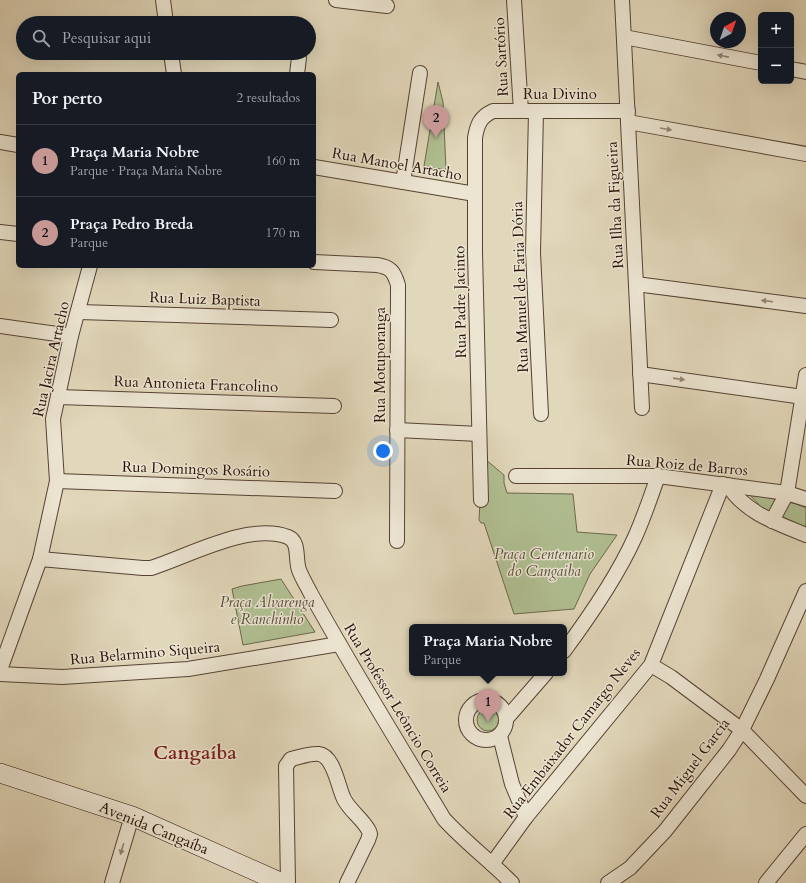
<!DOCTYPE html>
<html lang="pt">
<head>
<meta charset="utf-8">
<style>
  :root { --surface:#171b24; --page:#242831; --text:#f1f3f6; --muted:#9ea1a6; --line:#363941; --accent:#c59692 }
  body { margin:0; font-family:Cardo,serif; background:var(--page); color:var(--text) }
  .controls { position:absolute; right:12px; top:12px; display:grid; overflow:hidden; border-radius:6px; box-shadow:0 4px 16px #0002 }
  .controls button { width:36px; height:36px; display:grid; place-items:center; padding:0; border:0; border-bottom:1px solid var(--line); background:var(--surface); color:var(--text); font:20px sans-serif }
  .compass { position:absolute; left:710px; top:12px; width:36px; height:36px; border-radius:50%; background:var(--surface); box-shadow:0 4px 16px #0002; rotate:40deg }
  .you { position:absolute; left:383px; top:451px; width:14px; height:14px; margin:-10px; border:3px solid #fff; border-radius:50%; background:#1a73e8; box-shadow:0 0 0 6px #1a73e833 }
  .badge { display:grid; place-items:center; width:26px; height:26px; border-radius:50%; background:var(--accent); color:#111; font-size:13px; font-weight:700 }
  .pin { position:absolute; translate:-50% -33px; filter:drop-shadow(0 1px 2px #0008) }
  .pin::after { content:''; position:absolute; top:21px; width:14px; height:12px; background:inherit; clip-path:polygon(0 0,100% 0,50% 100%) }
  .popup { position:absolute; left:409px; top:624px; width:158px; height:52px; box-sizing:border-box; display:grid; place-content:center; border-radius:6px; background:var(--surface); filter:drop-shadow(0 1px 3px #0005); font-size:13px; white-space:nowrap; color:var(--muted) }
  .popup b { font-size:15px; color:var(--text) }
  .popup::after { content:''; position:absolute; left:50%; top:100%; margin-left:-8px; border:8px solid transparent; border-top-color:var(--surface) }
  .list { margin:0; padding:0; list-style:none }
  h2 { display:flex; justify-content:space-between; align-items:center; height:52px; margin:0; padding:0 16px; font-size:17px }
  h2 small { font-size:13px; font-weight:400; color:var(--muted) }
  .list li { display:grid; grid-template-columns:26px 1fr auto; gap:12px; align-items:center; box-sizing:border-box; height:72px; padding:0 16px; border-top:1px solid var(--line) }
  .list b { display:block; font-size:15px; white-space:nowrap }
  .list p { margin:0; font-size:13px; white-space:nowrap; color:var(--muted) }
  .list em { font-size:13px; font-style:normal; color:var(--muted) }
  .icon { flex:none; width:22px; height:22px; fill:none; stroke:currentColor; stroke-width:2; stroke-linecap:round; stroke-linejoin:round }
  .map { position:relative; flex:none; width:806px; height:883px; overflow:hidden }
  .search { position:absolute; background:var(--surface); box-shadow:0 4px 16px #0002; left:16px; top:16px; width:300px; height:44px; display:flex; align-items:center; gap:10px; box-sizing:border-box; padding:0 14px; border-radius:22px; color:var(--muted); font-size:15px }
  .panel { position:absolute; background:var(--surface); box-shadow:0 4px 16px #0002; left:16px; top:72px; width:300px; height:196px; border-radius:6px }
  .map>svg:first-child { display:block }
  .green { fill:#b0bf92; stroke:#6c684c }
  .lines { fill:none; stroke-linecap:round; stroke-linejoin:round }
  .street-casing { stroke:#564234; stroke-width:16 }
  .secondary-casing { stroke:#271007; stroke-width:20 }
  .street { stroke:#ece5d2; stroke-width:14 }
  .secondary { stroke:#ece5d2; stroke-width:19 }
  .oneway { fill:#938577 }
  .labels { text-anchor:middle; dominant-baseline:central; stroke-width:3; stroke-linejoin:round; paint-order:stroke }
  .street-label { font-size:15px; fill:#271007; stroke:#ece5d2 }
  .park-label { font-size:15px; font-style:italic; fill:#574d38; stroke:#ece5d2 }
  .district-label { font-size:19px; font-weight:bold; fill:#7a1f14; stroke:#ece5d2 }
</style>
</head>
<body>
<div class="map">
<svg width="806" height="883" viewBox="0 0 806 883">
  <rect width="100%" height="100%" fill="#e1d7ba"/>
  <filter id="stains"><feTurbulence type="fractalNoise" baseFrequency=".005" numOctaves="4"/><feColorMatrix values="0 0 0 0 .2 0 0 0 0 .09 0 0 0 0 .02 0 0 0 .5 -.17"/></filter>
  <radialGradient id="worn" r=".72"><stop offset=".6" stop-color="#630" stop-opacity="0"/><stop offset="1" stop-color="#630" stop-opacity=".3"/></radialGradient>
  <!-- green -->
  <g class="green">
    <polygon points="438,82 443,102 446,170 424,166"/>
    <polygon points="485,459 504,475 504,483 507,493 573,494 577,532 617,535 590,574 574,609 514,614 484,523 481,523 479,520 481,485"/>
    <polygon points="748,493 796,504 806,508 806,527 762,508"/>
    <polygon points="281,579 315,632 243,645 232,589 242,586"/>
    <circle cx="488" cy="720" r="11"/>
  </g>
  <g class="lines">
    <!-- street casing -->
    <g class="street-casing">
      <g id="street">
        <polyline points="163,0 166,23"/>
        <polyline points="336,0 387,6"/>
        <polyline points="514,0 521,111"/>
        <polyline points="622,0 642,408"/>
        <polyline points="624,37 761,63"/>
        <polyline points="171,53 174,74"/>
        <polyline points="791,69 806,72"/>
        <polyline points="297,74 299,58"/>
        <polyline points="536,111 533,253 541,414"/>
        <polyline points="628,122 806,154"/>
        <polyline points="0,142 18,145"/>
        <polyline points="314,167 475,194"/>
        <polyline points="403,182 420,73"/>
        <polyline points="0,232 18,234"/>
        <path d="M314,262L377,265C391,267 394,272 398,285L397,541"/>
        <polyline points="636,284 806,306"/>
        <polyline points="79,312 331,320"/>
        <polyline points="0,326 71,336"/>
        <polyline points="640,374 803,397"/>
        <polyline points="58,397 334,406"/>
        <polyline points="397,430 479,434"/>
        <polyline points="516,476 658,476 787,493 806,499"/>
        <polyline points="57,481 335,491"/>
        <path d="M728,485C745,513 777,523 806,535"/>
        <path d="M481,500L475,252V138C477,125 480,117 493,111H628"/>
        <polyline points="772,521 787,493 806,375"/>
        <path d="M40,559L143,568H151C189,556 249,522 288,537C300,542 295,559 299,570C302,578 307,586 311,594C353,670 399,744 444,819C465,842 490,861 512,883"/>
        <path d="M564,651C590,616 617,577 635,537C644,517 651,496 658,476"/>
        <polyline points="651,665 671,677 742,730 806,796"/>
        <polyline points="0,670 40,559 57,481 53,419 71,336 90,266"/>
        <polyline points="0,674 62,677 188,669 339,644"/>
        <circle cx="486" cy="720" r="20"/>
        <polyline points="506,719 546,673"/>
        <polyline points="500,736 512,784 526,817"/>
        <polyline points="492,864 526,817 651,665 723,484"/>
        <polyline points="112,883 132,816"/>
        <path d="M288,883L286,766L291,759C299,757 311,753 319,754C334,756 338,787 344,799C350,811 363,819 369,831L370,834L368,840L347,883"/>
        <polyline points="608,883 630,868 665,831 729,750 742,730 767,679 806,591"/>
        <polyline points="766,883 806,834"/>
      </g>
    </g>
    <!-- secondary casing -->
    <g class="secondary-casing">
      <polyline id="secondary" points="0,773 132,816 282,883"/>
    </g>
    <!-- street -->
    <use href="#street" class="street"/>
    <!-- secondary -->
    <use href="#secondary" class="secondary"/>
  </g>
  <!-- one-way arrows -->
  <defs><path id="oneway-solid" d="M-6-.8H1V-3.2L6.5 0L1 3.2V.8H-6Z"/></defs>
  <g class="oneway">
    <use href="#oneway-solid" transform="translate(723 56) rotate(-169)"/>
    <use href="#oneway-solid" transform="translate(666 129) rotate(10)"/>
    <use href="#oneway-solid" transform="translate(767 301) rotate(-173)"/>
    <use href="#oneway-solid" transform="translate(679 379) rotate(8)"/>
    <use href="#oneway-solid" transform="translate(122 849) rotate(107)"/>
  </g>
  <g class="labels">
    <!-- street labels -->
    <g class="street-label">
      <text transform="translate(501 57) rotate(-93)">Rua Sartório</text>
      <text x="560" y="94">Rua Divino</text>
      <text transform="translate(397 164) rotate(10)">Rua Manoel Artacho</text>
      <text transform="translate(615 205) rotate(-93)">Rua Ilha da Figueira</text>
      <text transform="translate(520 287) rotate(-92)">Rua Manuel de Faria Dória</text>
      <text transform="translate(205 299) rotate(2)">Rua Luiz Baptista</text>
      <text transform="translate(460 302) rotate(-91)">Rua Padre Jacinto</text>
      <text transform="translate(51 359) rotate(-77)">Rua Jacira Artacho</text>
      <text transform="translate(380 365) rotate(-90)">Rua Motuporanga</text>
      <text transform="translate(196 384) rotate(2)">Rua Antonieta Francolino</text>
      <text transform="translate(687 465) rotate(5)">Rua Roiz de Barros</text>
      <text transform="translate(196 469) rotate(2)">Rua Domingos Rosário</text>
      <text transform="translate(145 653) rotate(-5)">Rua Belarmino Siqueira</text>
      <text transform="translate(398 708) rotate(59)">Rua Professor Leôncio Correia</text>
      <text transform="translate(572 733) rotate(-52)">Rua Embaixador Camargo Neves</text>
      <text transform="translate(690 768) rotate(-53)">Rua Miguel Garcia</text>
      <text transform="translate(154 828) rotate(22)">Avenida Cangaíba</text>
    </g>
    <!-- park labels -->
    <g class="park-label">
      <text x="544" y="554">Praça Centenario<tspan x="544" dy="17">do Cangaiba</tspan></text>
      <text x="267" y="602">Praça Alvarenga<tspan x="267" dy="17">e Ranchinho</tspan></text>
    </g>
    <!-- district labels -->
    <g class="district-label">
      <text x="195" y="753">Cangaíba</text>
    </g>
  </g>
  <rect width="100%" height="100%" filter="url(#stains)"/>
  <rect width="100%" height="100%" fill="url(#worn)"/>
</svg>
<div class="controls">
<button>+</button>
<button>−</button>
</div>
<svg class="compass" viewBox="-18 -18 36 36"><path d="M0-13l5 13h-10z" fill="#e53935"/><path d="M0 13l5-13h-10z" fill="#9ea1a6"/></svg>
<div class="you"></div>
<div class="pin badge" style="left:488px;top:722px">1</div>
<div class="popup"><b>Praça Maria Nobre</b>Parque</div>
<div class="pin badge" style="left:436px;top:138px">2</div>
<div class="search"><svg class="icon" aria-label="search" viewBox="0 0 24 24"><circle cx="10" cy="10" r="6"/><path d="M15 15l6 6"/></svg>Pesquisar aqui</div>
<section class="panel">
<h2>Por perto<small>2 resultados</small></h2>
<ul class="list">
<li><span class="badge">1</span><div><b>Praça Maria Nobre</b><p>Parque · Praça Maria Nobre</p></div><em>160 m</em></li>
<li><span class="badge">2</span><div><b>Praça Pedro Breda</b><p>Parque</p></div><em>170 m</em></li>
</ul>
</section>
</div>
</body>
</html>
